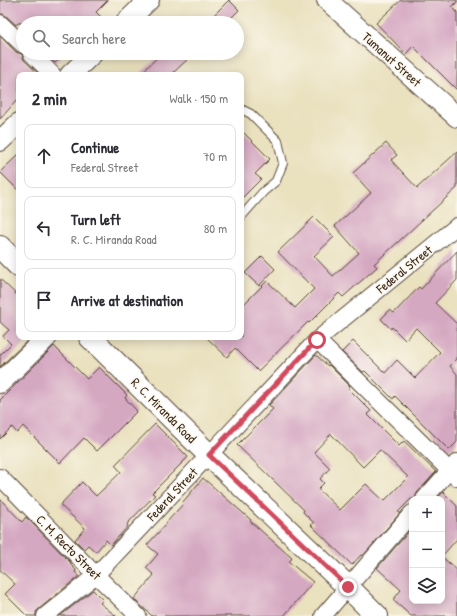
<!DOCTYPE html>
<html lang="en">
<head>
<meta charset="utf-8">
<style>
  :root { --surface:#fff; --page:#f2f2f3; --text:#2b2b33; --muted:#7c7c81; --line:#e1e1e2 }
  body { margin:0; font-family:"Patrick Hand",sans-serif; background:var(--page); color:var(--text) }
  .controls { position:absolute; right:12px; bottom:12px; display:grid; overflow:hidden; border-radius:8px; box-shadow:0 2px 10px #0003 }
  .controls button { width:36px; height:36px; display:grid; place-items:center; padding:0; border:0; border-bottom:1px solid var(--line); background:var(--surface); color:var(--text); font:20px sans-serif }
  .stop { position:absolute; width:12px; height:12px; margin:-9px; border:3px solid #d1495b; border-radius:50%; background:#fff }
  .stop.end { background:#d1495b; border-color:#fff; box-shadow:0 1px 4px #0008 }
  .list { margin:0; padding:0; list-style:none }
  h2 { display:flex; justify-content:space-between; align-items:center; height:52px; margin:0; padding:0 16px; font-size:17px }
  h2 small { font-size:13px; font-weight:400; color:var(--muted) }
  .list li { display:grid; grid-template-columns:26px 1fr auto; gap:12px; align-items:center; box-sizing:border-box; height:64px; margin:0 8px 8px; padding:0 8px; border:1px solid var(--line); border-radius:8px }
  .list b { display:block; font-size:15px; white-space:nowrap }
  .list p { margin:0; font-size:13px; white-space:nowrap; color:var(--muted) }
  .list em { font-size:13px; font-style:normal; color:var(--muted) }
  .icon { flex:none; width:22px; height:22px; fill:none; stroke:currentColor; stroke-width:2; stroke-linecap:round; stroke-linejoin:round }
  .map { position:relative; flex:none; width:457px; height:616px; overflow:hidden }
  .search { position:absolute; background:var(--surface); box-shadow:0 2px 10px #0003; left:16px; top:16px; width:228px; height:44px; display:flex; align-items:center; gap:10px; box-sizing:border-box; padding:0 14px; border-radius:22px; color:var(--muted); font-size:15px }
  .panel { position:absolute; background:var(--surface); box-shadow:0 2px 10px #0003; left:16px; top:72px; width:228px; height:268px; border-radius:8px }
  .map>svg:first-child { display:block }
  .building { fill:#d5a8c2; fill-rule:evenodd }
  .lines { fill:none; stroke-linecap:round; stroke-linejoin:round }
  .service-casing { stroke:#554536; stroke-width:10 }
  .minor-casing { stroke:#554536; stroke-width:18 }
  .tertiary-casing { stroke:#554536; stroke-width:22 }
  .secondary-casing { stroke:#554536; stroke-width:24 }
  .service { stroke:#fff; stroke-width:8 }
  .minor { stroke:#fff; stroke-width:16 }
  .tertiary { stroke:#fff; stroke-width:20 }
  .secondary { stroke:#fff; stroke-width:22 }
  .route { stroke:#d1495b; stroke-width:5 }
  .labels { text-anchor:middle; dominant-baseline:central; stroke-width:3; stroke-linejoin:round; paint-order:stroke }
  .street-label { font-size:13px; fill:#3b2a1e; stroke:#fbf7ec }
</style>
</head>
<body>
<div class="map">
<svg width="457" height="616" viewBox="0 0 457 616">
  <rect width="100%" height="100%" fill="#fbf7ec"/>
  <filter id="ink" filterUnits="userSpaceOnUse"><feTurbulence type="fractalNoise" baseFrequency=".025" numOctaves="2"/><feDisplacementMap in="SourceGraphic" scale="8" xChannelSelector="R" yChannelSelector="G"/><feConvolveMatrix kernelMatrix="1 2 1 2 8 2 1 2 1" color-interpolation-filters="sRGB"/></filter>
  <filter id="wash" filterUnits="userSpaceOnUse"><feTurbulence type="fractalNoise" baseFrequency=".012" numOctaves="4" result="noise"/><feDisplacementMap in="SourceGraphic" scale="16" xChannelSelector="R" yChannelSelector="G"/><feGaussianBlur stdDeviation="0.9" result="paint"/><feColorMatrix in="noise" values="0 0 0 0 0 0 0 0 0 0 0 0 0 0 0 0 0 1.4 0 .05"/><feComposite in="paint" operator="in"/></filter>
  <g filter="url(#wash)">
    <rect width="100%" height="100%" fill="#eae1bf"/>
    <g id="blocks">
      <!-- building -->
      <g class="building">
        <polygon points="0,0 108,0 96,12 107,23 18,23 16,25 6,16 3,14 0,14"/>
        <polygon points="229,0 239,10 226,23 221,23 214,15"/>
        <polygon points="401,0 457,0 457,2 452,7 457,12 457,90 413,46 406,54 376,23"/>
        <polygon points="0,36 16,52 22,54 24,60 40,75 19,75 19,98 0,119"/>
        <polygon points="44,53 65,53 55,63"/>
        <polygon points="162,53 194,53 171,75 139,75"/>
        <polygon points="241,130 270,159 255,174 261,179 241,199"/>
        <polygon points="386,143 397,155 391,160 417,188 457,152 457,188 374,264 377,267 343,297 339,293 309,323 308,322 258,371 235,348 227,357 206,337 241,337 241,307 267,281 295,308 314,289 278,252 314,217 334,237 314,256 333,276 359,253 335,226 371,193 353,173"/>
        <polygon points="19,154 19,191 0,172"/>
        <polygon points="457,251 457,280 435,303 457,324 457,359 450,366 457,374 457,442 449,450 395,396 393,399 365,371 363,372 342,352 353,341 385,373 397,360 415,378 440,352 416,328 405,340 392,327 391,329 381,319 390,310 394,313 419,287 421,289"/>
        <polygon points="262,256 275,269 259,286 245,273"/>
        <polygon points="0,279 19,297 19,337 31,337 0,367 0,355 11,344 3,336 9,330 0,322"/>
        <polygon points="54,346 87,379 99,367 127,395 125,398 137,411 97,451 84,438 60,463 23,426 17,433 12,427 0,439 0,400"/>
        <path d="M316,355L328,366L329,365L350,386L348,388L371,411L367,414L399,446L404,441L436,472L417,493L415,499H411L398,512L400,513L363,556L361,555L352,565L311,525L314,523L303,512L304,510L237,445L273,409L269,405ZM331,434L363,467L380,450L408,477L384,501L366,484L340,510L318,489L324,483L320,479L330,468L314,452Z"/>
        <polygon points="155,424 188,457 152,493 155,495 127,524 128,526 111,545 106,540 96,552 88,545 84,549 75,540 85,528 60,505 82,482 96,496 121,472 115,465"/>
        <polygon points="203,478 251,520 250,521 292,558 289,562 313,582 284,616 152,616 134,599 154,575 146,568 158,554 147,545 167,523 166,523 183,504 182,503"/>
        <polygon points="443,492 457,506 457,539 442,556 442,499 437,499"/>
        <polygon points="0,499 22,522 26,517 71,563 70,564 76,570 75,572 79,576 39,609 36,612 36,616 27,616 5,594 15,584 0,570"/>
        <polygon points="412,528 412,601 442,601 442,557 457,570 457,616 411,616 393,600 401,590 377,568"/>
        <polygon points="93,590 103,600 100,603 116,616 60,616"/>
      </g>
    </g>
  </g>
  <g filter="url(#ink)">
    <use href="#blocks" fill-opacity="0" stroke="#554536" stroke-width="1"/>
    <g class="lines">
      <!-- service casing -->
      <g class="service-casing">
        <polyline id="service" points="241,109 251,114 278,141 283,163 276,181 263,192 241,217"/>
      </g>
      <!-- minor casing -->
      <g class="minor-casing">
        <g id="minor">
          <polyline points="0,23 23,45"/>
          <polyline points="31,53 53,75"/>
          <polyline points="317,340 457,478"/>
          <polyline points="0,477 96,575 138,616"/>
          <polyline points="424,499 457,462"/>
          <polyline points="45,616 96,575 317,340 457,226"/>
          <polyline points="323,616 412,513"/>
        </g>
      </g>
      <!-- tertiary casing -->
      <g class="tertiary-casing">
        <g id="tertiary">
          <polyline points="327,0 457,117"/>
          <polyline points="125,23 149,0"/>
          <polyline points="70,75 93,53"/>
          <polyline points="0,141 19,123"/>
          <polyline points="0,383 47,337"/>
        </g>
      </g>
      <!-- secondary casing -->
      <g class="secondary-casing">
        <g id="secondary">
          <polyline points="0,247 19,266"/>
          <polyline points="90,337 209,455 348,587 377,616"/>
        </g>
      </g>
      <!-- service -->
      <use href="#service" class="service"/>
      <!-- minor -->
      <use href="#minor" class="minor"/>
      <!-- tertiary -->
      <use href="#tertiary" class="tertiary"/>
      <!-- secondary -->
      <use href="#secondary" class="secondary"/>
    </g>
  </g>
  <g class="lines" filter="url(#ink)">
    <!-- route -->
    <polyline class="route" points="317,340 209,455 348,587"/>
  </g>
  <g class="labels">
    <!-- street labels -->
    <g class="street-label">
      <text transform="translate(392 59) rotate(42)">Tumanut Street</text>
      <text transform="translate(404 269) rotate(-39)">Federal Street</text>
      <text transform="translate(164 410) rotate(45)">R. C. Miranda Road</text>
      <text transform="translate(172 494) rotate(-47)">Federal Street</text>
      <text transform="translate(69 547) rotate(45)">C. M. Recto Street</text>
    </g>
  </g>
</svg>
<div class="controls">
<button>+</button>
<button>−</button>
<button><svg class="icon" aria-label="layers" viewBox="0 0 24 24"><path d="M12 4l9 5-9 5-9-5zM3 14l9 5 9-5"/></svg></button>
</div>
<div class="stop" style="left:317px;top:340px"></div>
<div class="stop end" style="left:348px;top:587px"></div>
<div class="search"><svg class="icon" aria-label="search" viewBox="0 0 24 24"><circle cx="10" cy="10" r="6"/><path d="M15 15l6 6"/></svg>Search here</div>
<section class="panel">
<h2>2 min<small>Walk · 150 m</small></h2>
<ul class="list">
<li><svg class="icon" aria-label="ahead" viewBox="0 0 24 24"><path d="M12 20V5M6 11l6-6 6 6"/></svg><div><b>Continue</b><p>Federal Street</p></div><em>70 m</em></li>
<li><svg class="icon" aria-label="left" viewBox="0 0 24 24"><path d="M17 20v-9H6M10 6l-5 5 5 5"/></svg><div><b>Turn left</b><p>R. C. Miranda Road</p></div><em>80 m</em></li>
<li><svg class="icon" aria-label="arrive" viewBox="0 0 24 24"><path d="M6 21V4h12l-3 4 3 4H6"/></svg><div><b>Arrive at destination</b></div></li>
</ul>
</section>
</div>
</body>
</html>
